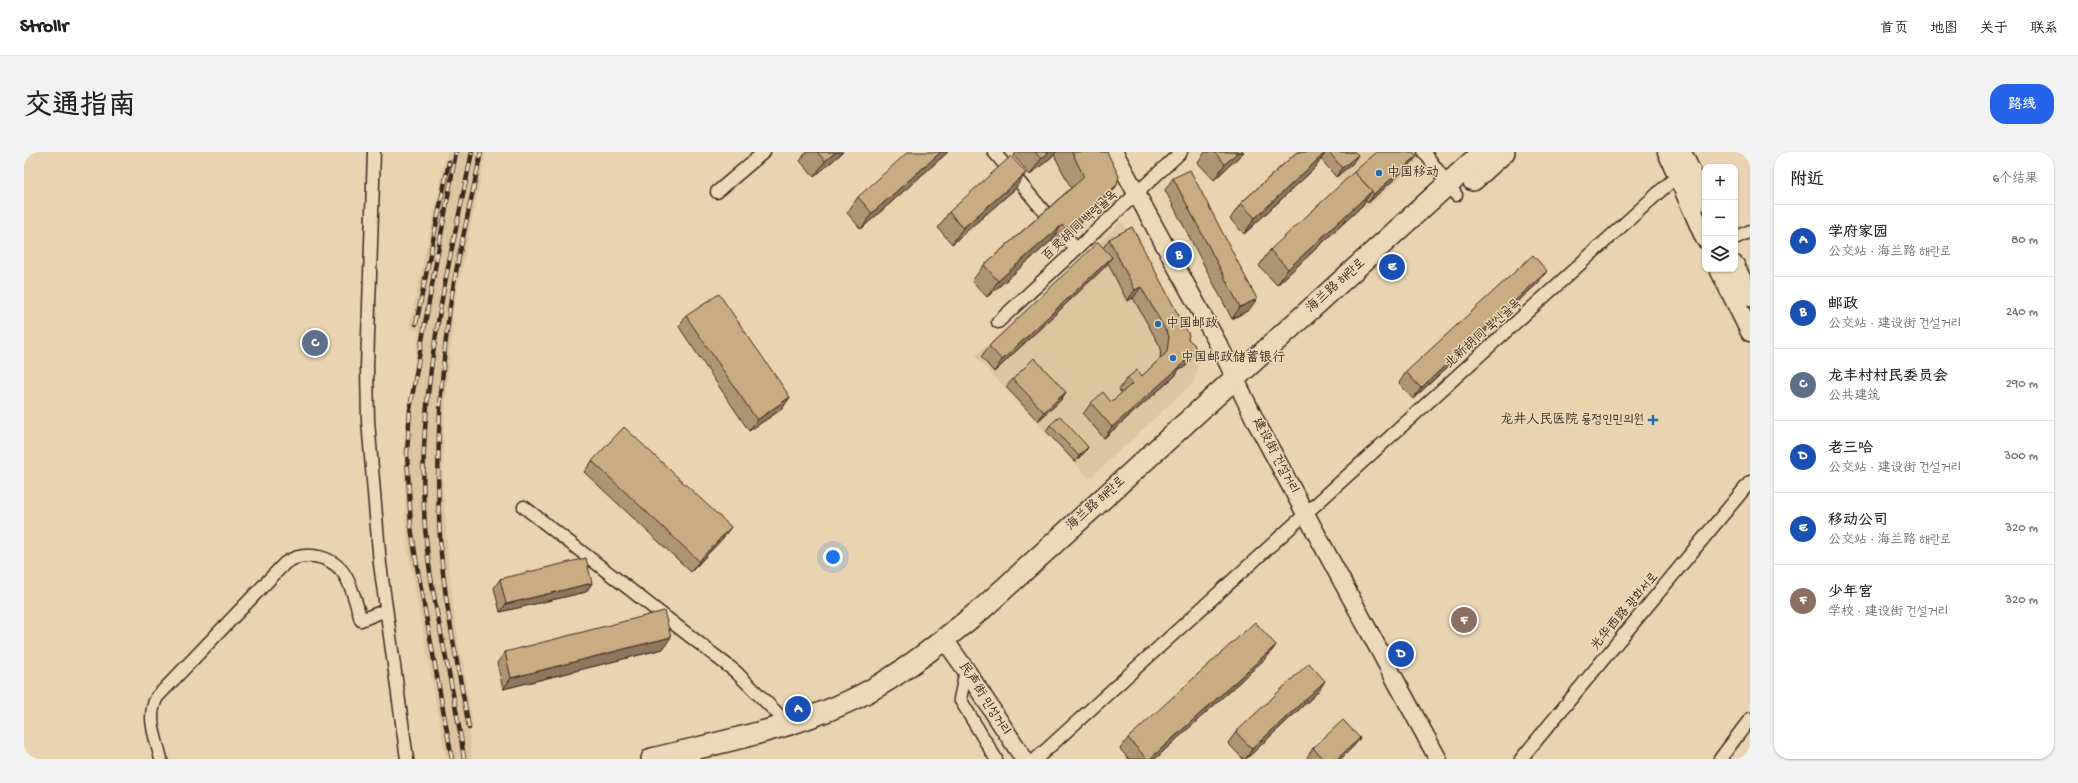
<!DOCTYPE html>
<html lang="zh">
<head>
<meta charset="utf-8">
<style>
  :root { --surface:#fff; --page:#f2f2f2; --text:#202124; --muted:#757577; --line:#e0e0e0; --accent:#2563eb }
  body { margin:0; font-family:"Gochi Hand","LXGW WenKai TC","Poor Story",sans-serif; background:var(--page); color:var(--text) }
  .controls { position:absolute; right:12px; top:12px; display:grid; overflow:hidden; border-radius:8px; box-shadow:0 1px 3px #0004 }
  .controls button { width:36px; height:36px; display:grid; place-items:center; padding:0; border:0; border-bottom:1px solid var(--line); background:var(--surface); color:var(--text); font:20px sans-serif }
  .you { position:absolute; left:809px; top:405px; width:14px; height:14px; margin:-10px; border:3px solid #fff; border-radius:50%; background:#1a73e8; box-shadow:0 0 0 6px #1a73e833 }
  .badge { display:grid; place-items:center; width:26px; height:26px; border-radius:50%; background:var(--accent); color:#fff; font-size:13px; font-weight:700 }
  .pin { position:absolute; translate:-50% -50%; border:2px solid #fff; box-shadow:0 1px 4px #0006 }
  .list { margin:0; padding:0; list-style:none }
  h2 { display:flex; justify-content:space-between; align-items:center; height:52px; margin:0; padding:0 16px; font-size:17px }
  h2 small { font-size:13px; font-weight:400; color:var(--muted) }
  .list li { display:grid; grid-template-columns:26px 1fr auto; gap:12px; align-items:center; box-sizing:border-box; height:72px; padding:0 16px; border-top:1px solid var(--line) }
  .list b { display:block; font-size:15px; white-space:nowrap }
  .list p { margin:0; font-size:13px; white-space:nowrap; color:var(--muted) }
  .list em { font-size:13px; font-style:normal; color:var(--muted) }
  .icon { flex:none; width:22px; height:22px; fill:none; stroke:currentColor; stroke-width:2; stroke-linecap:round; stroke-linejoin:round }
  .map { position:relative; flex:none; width:1726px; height:607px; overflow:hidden; border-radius:16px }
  header { display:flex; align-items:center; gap:24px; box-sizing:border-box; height:56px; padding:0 20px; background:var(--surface); border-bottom:1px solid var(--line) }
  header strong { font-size:19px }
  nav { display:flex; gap:22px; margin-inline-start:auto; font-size:14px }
  .intro { display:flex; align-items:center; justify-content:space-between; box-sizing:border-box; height:96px; padding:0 24px }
  h1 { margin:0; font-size:28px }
  .button { padding:10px 18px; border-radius:16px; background:var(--accent); color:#fff; font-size:14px; font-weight:700 }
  main { display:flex; gap:24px; padding:0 24px }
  aside { flex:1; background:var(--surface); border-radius:16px; box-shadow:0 1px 3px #0004 }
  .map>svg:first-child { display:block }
  .built { fill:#ddc59f }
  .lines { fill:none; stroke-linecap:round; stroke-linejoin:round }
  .street-casing { stroke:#3b2a1e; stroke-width:15 }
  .secondary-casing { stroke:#3b2a1e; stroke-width:20 }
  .primary-casing { stroke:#3b2a1e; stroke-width:21 }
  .highway-casing { stroke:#3b2a1e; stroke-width:24 }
  .street { stroke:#ecd9b7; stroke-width:12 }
  .secondary { stroke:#ecd9b7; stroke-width:17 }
  .primary { stroke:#ecd9b7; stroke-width:18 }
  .highway { stroke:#ecd9b7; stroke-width:21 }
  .rail-casing { stroke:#3b2a1e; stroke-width:4.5 }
  .rail { stroke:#ecd9b7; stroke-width:3; stroke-dasharray:9; stroke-linecap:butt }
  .wall { fill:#ae9471; stroke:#3b2a1e }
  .shaded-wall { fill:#8d785c; stroke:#3b2a1e }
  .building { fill:#caac83; stroke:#3b2a1e }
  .poi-dot { fill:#1f6fb2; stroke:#ecd9b7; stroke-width:1.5 }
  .labels { text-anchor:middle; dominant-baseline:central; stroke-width:3; stroke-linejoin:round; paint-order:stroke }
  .poi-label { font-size:13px; fill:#3b2a1e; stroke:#ecd9b7; text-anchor:start }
  .street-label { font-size:13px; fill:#3b2a1e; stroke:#ecd9b7 }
</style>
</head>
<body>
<header>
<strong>Strollr</strong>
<nav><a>首页</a><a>地图</a><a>关于</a><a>联系</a></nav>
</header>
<div class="intro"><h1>交通指南</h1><a class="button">路线</a></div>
<main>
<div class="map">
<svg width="1726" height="607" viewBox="0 0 1726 607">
  <rect width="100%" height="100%" fill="#ead4b0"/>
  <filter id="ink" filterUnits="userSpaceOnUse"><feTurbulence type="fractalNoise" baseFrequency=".025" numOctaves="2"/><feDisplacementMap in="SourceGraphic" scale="8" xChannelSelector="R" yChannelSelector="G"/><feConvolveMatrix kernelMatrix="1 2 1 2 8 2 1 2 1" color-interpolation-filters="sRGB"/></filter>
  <g filter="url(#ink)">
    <!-- built -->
    <g class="built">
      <polygon points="423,0 462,0 430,155 420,273 419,335 424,403 429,456 449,573 445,583 448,607 422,607 384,399 381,365 380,298 383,263 395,179 385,176"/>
      <polygon points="1292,0 1392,0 1397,6 1342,57 1316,29"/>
      <polygon points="1098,69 1176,205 1170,230 1065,327 951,204"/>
    </g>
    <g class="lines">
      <!-- street casing -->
      <g class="street-casing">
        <g id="street">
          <polyline points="350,0 343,215 344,269 356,412 383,607"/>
          <polyline points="970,0 1023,63"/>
          <polyline points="1400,0 1432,43"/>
          <polyline points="693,40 740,0"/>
          <polyline points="1041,84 1052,97"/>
          <polyline points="1711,86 1726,79"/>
          <polyline points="974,170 1157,0"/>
          <polyline points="500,355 712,520 764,572"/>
          <polyline points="942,518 936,547 972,607"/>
          <path d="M137,607C132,586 122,565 133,545L261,411C283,397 313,404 324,429C330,441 333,455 337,468L362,458"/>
          <polyline points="1012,607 1654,23"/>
          <polyline points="1497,607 1726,330"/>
          <polyline points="1696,607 1726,567"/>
        </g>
      </g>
      <!-- secondary casing -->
      <g class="secondary-casing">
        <g id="secondary">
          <polyline points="1090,0 1198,199 1232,270 1414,607"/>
          <polyline points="920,487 942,518 1000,607"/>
        </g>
      </g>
      <!-- primary casing -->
      <g class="primary-casing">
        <g id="primary">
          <polyline points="1643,0 1681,87"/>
          <polyline points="1658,0 1681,49"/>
          <polyline points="1711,113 1726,145"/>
          <polyline points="1695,117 1726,180"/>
        </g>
      </g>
      <!-- highway casing -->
      <g class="highway-casing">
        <g id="highway">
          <polyline points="1449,28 1480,0"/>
          <path d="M628,607C704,588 786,574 854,534C891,512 925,483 959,456L1459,0"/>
        </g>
      </g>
      <!-- street -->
      <use href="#street" class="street"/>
      <!-- secondary -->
      <use href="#secondary" class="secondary"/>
      <!-- primary -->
      <use href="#primary" class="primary"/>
      <!-- highway -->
      <use href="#highway" class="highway"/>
      <!-- rail casing -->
      <g class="rail-casing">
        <g id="rail">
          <polyline points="392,172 425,10"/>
          <path d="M445,576C435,518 422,460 417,401C411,319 415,235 426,154C434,102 447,51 457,0"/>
          <polyline points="428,607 393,414 387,375 383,301 386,257 395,205 432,0"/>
          <path d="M440,607C431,537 411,468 403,397C388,262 421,131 448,0"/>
        </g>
      </g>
      <!-- rail -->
      <use href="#rail" class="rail"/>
    </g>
    <!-- wall -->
    <g class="wall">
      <polygon points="782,0 819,0 790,25 776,9"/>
      <polygon points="924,0 837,77 823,61 834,45"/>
      <polygon points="992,0 1083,0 1093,33 1082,49 1031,93 1027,89 963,145 948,129 960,113 1047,36 1030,3 1006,23 990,4"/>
      <polygon points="1181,0 1220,0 1190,28 1174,11"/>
      <polygon points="1273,0 1331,0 1328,12 1312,25 1297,7 1291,16 1220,82 1206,67 1217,51"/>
      <polygon points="1386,13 1344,51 1342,49 1337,55 1253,133 1235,114 1246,98"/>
      <polygon points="1149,26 1225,158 1208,167 1141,38"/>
      <polygon points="991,37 928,92 914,76 925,60"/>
      <polygon points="1085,87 1164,187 1169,203 1162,214 1155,217 1151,224 1080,286 1059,262 1067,251 1087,250 1098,241 1095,238 1103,226 1118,224 1136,207 1137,196 1109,146 1103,149 1084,111 1080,116 970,220 957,205 965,194 1079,96"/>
      <polygon points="1515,130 1389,247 1375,231 1382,220"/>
      <polygon points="662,164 766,245 758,257 725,279 655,175"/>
      <polygon points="989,227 1042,240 1036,249 1014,269 982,235"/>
      <polygon points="1026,273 1064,295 1060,301 1051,310 1022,279"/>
      <polygon points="568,309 699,386 667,420 560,320"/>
      <polygon points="476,427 568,431 562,440 476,460 470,436"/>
      <polygon points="1252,493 1244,504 1131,607 1105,607 1096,597 1104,586"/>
      <polygon points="639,497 479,537 473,511 481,500"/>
      <polygon points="1294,540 1222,607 1219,607 1204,591 1212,580"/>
      <polygon points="1330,594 1317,607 1285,607 1283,605 1289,596"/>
    </g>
    <!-- shaded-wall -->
    <g class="shaded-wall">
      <polygon points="812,0 819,0 790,25 801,9"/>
      <polygon points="917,0 924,0 837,77 848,61"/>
      <polygon points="1025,0 1032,0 1030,3 1006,23 1017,7"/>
      <polygon points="1214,0 1220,0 1190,28 1201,12"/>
      <polygon points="1302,0 1291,16 1220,82 1231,66"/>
      <polygon points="1334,3 1328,12 1312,25 1318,16"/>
      <polygon points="1393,4 1386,13 1344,51 1350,42"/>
      <polygon points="1002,21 991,37 928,92 939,76"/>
      <polygon points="1093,33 1082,49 1031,93 1042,77"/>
      <polygon points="1348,39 1337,55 1253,133 1264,117"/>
      <polygon points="1038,73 1027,89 963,145 974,129"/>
      <polygon points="1088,105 1080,116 970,220 978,208"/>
      <polygon points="1523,119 1515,130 1389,247 1397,236"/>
      <polygon points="1117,135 1109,146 1103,149 1111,138"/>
      <polygon points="1233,147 1225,158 1208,167 1216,155"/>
      <polygon points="1169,203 1162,214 1155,217 1151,224 1080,286 1088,275 1162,207"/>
      <polygon points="1042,240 1036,249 1014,269 1020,260"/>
      <polygon points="766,245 758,257 725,279 733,268"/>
      <polygon points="1064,295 1060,301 1051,310 1055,304"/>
      <polygon points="707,375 699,386 667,420 675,409"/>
      <polygon points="568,431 562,440 476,460 482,452"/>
      <polygon points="647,485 639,497 479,537 487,526"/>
      <polygon points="1252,493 1244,504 1131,607 1126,607"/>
      <polygon points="1301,529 1294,540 1222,607 1228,597"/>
      <polygon points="1336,586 1330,594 1317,607 1313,607"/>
    </g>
    <!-- building -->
    <g class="building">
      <polygon points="793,0 812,0 801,9"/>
      <polygon points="884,0 917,0 848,61 834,45"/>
      <polygon points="1011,0 1025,0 1017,7"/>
      <polygon points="1048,0 1083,0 1095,24 1093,33 1042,77 1038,73 974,129 960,113 1060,25"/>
      <polygon points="1190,0 1214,0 1201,12"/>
      <polygon points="1273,0 1302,0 1231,66 1217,51"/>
      <polygon points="1305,0 1331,0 1334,3 1318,16"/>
      <polygon points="1353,0 1389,0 1393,4 1350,42 1348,40 1348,39 1330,20"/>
      <polygon points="987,4 1002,21 939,76 925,60"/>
      <polygon points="1166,18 1233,147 1216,155 1149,26"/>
      <polygon points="1330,20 1348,39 1264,117 1246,98"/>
      <polygon points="1108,75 1165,183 1164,187 1170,192 1172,198 1169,203 1162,207 1159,212 1088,275 1067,251 1079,240 1087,250 1108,232 1103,226 1113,218 1118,224 1143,200 1145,184 1117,135 1111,138 1085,87"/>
      <polygon points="1074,90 1088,105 978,208 965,194"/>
      <polygon points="1509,103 1523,119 1397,236 1382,220"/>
      <polygon points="695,142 766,245 733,268 662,164"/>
      <polygon points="1010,206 1042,240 1020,260 989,227"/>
      <polygon points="1036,264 1064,295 1055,304 1026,273"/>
      <polygon points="600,275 707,375 675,409 568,309"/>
      <polygon points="562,406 568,431 482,452 476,427"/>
      <polygon points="640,459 647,485 487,526 481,500"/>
      <polygon points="1231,470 1252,493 1126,607 1123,607 1104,586"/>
      <polygon points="1285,511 1301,529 1228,597 1212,580"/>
      <polygon points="1319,568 1336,586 1313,607 1299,607 1289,596"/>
    </g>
  </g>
  <!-- markers -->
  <g class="poi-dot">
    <circle cx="1355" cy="21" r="4"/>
    <circle cx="1134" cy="172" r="4"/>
    <circle cx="1149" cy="206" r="4"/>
    <path d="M1627 262h4v4h4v4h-4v4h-4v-4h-4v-4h4z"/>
  </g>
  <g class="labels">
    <!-- poi labels -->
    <g class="poi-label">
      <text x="1363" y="21">中国移动</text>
      <text x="1142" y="172">中国邮政</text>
      <text x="1157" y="206">中国邮政储蓄银行</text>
      <text x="1620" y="268" text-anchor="end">龙井人民医院 룡정인민의원</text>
    </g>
    <!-- street labels -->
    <g class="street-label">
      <text transform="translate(1056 74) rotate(-43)">百灵胡同 백령골목</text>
      <text transform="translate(1312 134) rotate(-42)">海兰路 해란로</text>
      <text transform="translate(1459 182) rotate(-42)">北新胡同 북신골목</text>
      <text transform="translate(1251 304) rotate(62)">建设街 건설거리</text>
      <text transform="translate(1072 352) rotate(-42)">海兰路 해란로</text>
      <text transform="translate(1601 460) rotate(-50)">光华西路 광화서로</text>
      <text transform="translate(960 547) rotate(57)">民声街 민성거리</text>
    </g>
  </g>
</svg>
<div class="controls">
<button>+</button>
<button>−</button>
<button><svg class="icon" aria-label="layers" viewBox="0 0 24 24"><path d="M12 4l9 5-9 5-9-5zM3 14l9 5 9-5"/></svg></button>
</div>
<div class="you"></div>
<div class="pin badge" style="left:774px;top:557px;background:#1a4fb4">A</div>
<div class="pin badge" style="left:1155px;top:103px;background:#1a4fb4">B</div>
<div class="pin badge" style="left:291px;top:191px;background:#5c6f8a">C</div>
<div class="pin badge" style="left:1377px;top:502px;background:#1a4fb4">D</div>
<div class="pin badge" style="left:1368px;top:115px;background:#1a4fb4">E</div>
<div class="pin badge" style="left:1440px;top:468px;background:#8d6e63">F</div>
</div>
<aside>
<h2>附近<small>6个结果</small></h2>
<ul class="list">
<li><span class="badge" style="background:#1a4fb4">A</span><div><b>学府家园</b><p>公交站 · 海兰路 해란로</p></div><em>80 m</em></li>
<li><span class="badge" style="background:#1a4fb4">B</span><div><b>邮政</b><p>公交站 · 建设街 건설거리</p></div><em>240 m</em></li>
<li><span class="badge" style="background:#5c6f8a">C</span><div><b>龙丰村村民委员会</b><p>公共建筑</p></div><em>290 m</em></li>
<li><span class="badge" style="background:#1a4fb4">D</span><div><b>老三哈</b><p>公交站 · 建设街 건설거리</p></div><em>300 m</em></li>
<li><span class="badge" style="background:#1a4fb4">E</span><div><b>移动公司</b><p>公交站 · 海兰路 해란로</p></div><em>320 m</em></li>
<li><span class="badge" style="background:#8d6e63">F</span><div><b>少年宫</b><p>学校 · 建设街 건설거리</p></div><em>320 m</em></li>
</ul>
</aside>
</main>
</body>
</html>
